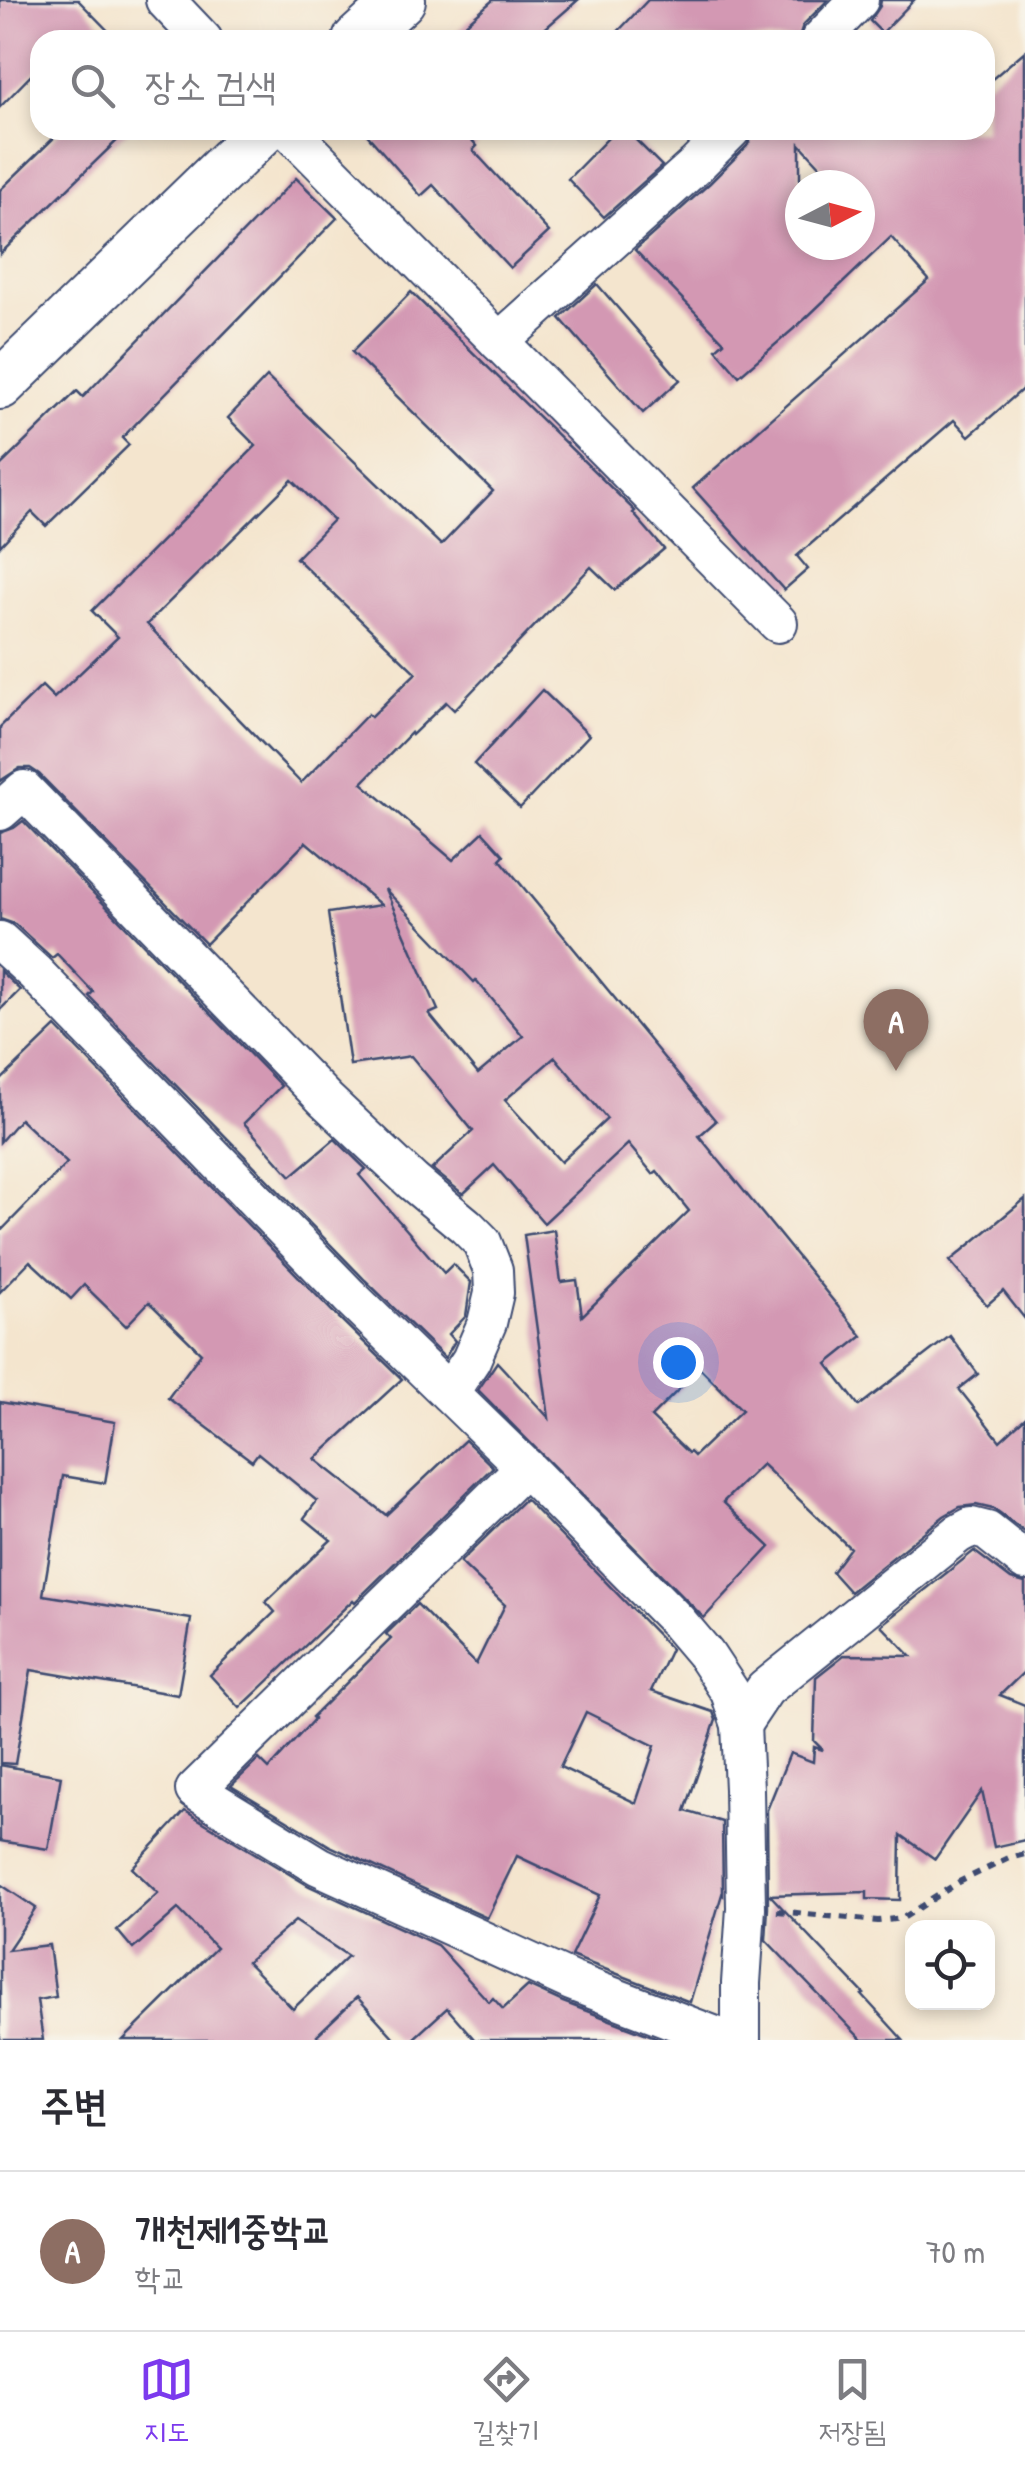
<!DOCTYPE html>
<html lang="ko">
<head>
<meta charset="utf-8">
<style>
  :root { --surface:#fff; --page:#f7f7f7; --text:#2b2b33; --muted:#7c7c81; --line:#e1e1e2; --accent:#7c3aed }
  body { margin:0; font-family:"Patrick Hand","Poor Story",sans-serif; background:var(--page); color:var(--text) }
  .controls { position:absolute; right:30px; bottom:30px; display:grid; overflow:hidden; border-radius:20px; box-shadow:0 5px 15px #0003 }
  .controls button { width:90px; height:90px; display:grid; place-items:center; padding:0; border:0; border-bottom:2px solid var(--line); background:var(--surface); color:var(--text); font:50px sans-serif }
  .compass { position:absolute; left:785px; top:170px; width:90px; height:90px; border-radius:50%; background:var(--surface); box-shadow:0 5px 15px #0003; rotate:84deg }
  .you { position:absolute; left:678px; top:1362px; width:35px; height:35px; margin:-25px; border:8px solid #fff; border-radius:50%; background:#1a73e8; box-shadow:0 0 0 15px #1a73e833 }
  .badge { display:grid; place-items:center; width:65px; height:65px; border-radius:50%; background:var(--accent); color:#fff; font-size:32px; font-weight:700 }
  .pin { position:absolute; translate:-50% -82px; filter:drop-shadow(0 2px 5px #0008) }
  .pin::after { content:''; position:absolute; top:52px; width:35px; height:30px; background:inherit; clip-path:polygon(0 0,100% 0,50% 100%) }
  .list { margin:0; padding:0; list-style:none }
  h2 { display:flex; justify-content:space-between; align-items:center; height:130px; margin:0; padding:0 40px; font-size:42px }
  h2 small { font-size:32px; font-weight:400; color:var(--muted) }
  .list li { display:grid; grid-template-columns:65px 1fr auto; gap:30px; align-items:center; box-sizing:border-box; height:160px; padding:0 40px; border-top:2px solid var(--line) }
  .list b { display:block; font-size:38px; white-space:nowrap }
  .list p { margin:0; font-size:32px; white-space:nowrap; color:var(--muted) }
  .list em { font-size:32px; font-style:normal; color:var(--muted) }
  .icon { flex:none; width:55px; height:55px; fill:none; stroke:currentColor; stroke-width:2; stroke-linecap:round; stroke-linejoin:round }
  .map { position:relative; flex:none; width:1025px; height:2040px; overflow:hidden }
  .search { position:absolute; background:var(--surface); box-shadow:0 5px 15px #0003; left:30px; right:30px; top:30px; height:110px; display:flex; align-items:center; gap:25px; box-sizing:border-box; padding:0 35px; border-radius:30px; color:var(--muted); font-size:38px }
  .sheet { height:290px; background:var(--surface) }
  nav { display:flex; justify-content:space-around; align-items:center; box-sizing:border-box; height:140px; border-top:2px solid var(--line); background:var(--surface); font-size:28px; color:var(--muted) }
  nav a { display:grid; justify-items:center; gap:5px }
  nav .on { color:var(--accent) }
  .map>svg:first-child { display:block }
  .building { fill:#d398b3; fill-rule:evenodd }
  .lines { fill:none; stroke-linecap:round; stroke-linejoin:round }
  .minor-casing { stroke:#3c4a6f; stroke-width:42 }
  .major-casing { stroke:#3c4a6f; stroke-width:52 }
  .path { stroke:#3c4a6f; stroke-width:6; stroke-dasharray:8 8; stroke-linecap:butt }
  .minor { stroke:#fff; stroke-width:38 }
  .major { stroke:#fff; stroke-width:48 }
</style>
</head>
<body>
<div class="map">
<svg width="1025" height="2040" viewBox="0 0 1025 2040">
  <rect width="100%" height="100%" fill="#f7f3e8"/>
  <filter id="ink" filterUnits="userSpaceOnUse"><feTurbulence type="fractalNoise" baseFrequency=".01" numOctaves="2"/><feDisplacementMap in="SourceGraphic" scale="20" xChannelSelector="R" yChannelSelector="G"/><feConvolveMatrix kernelMatrix="1 2 1 2 8 2 1 2 1" color-interpolation-filters="sRGB"/></filter>
  <filter id="wash" filterUnits="userSpaceOnUse"><feTurbulence type="fractalNoise" baseFrequency=".0048" numOctaves="4" result="noise"/><feDisplacementMap in="SourceGraphic" scale="40" xChannelSelector="R" yChannelSelector="G"/><feGaussianBlur stdDeviation="2.25" result="paint"/><feColorMatrix in="noise" values="0 0 0 0 0 0 0 0 0 0 0 0 0 0 0 0 0 1.4 0 .05"/><feComposite in="paint" operator="in"/></filter>
  <g filter="url(#wash)">
    <rect width="100%" height="100%" fill="#f4e5ce"/>
    <g id="blocks">
      <!-- building -->
      <g class="building">
        <polygon points="0,0 78,0 117,40 40,40 40,66 0,107"/>
        <polygon points="493,0 578,0 532,40 447,40"/>
        <polygon points="648,0 828,0 803,25 798,40 610,40"/>
        <polygon points="881,0 914,0 882,33 870,21 880,6"/>
        <path d="M1025,51V387L969,436L954,420L797,556L808,569L784,590L693,488L929,280L891,237L805,319L739,376L716,349L724,342L635,250L710,183L747,146L752,137L753,130H985V85ZM800,144L838,185H860V245H800Z"/>
        <polygon points="62,130 128,130 0,254 0,190"/>
        <polygon points="363,130 463,130 477,146 473,150 549,232 510,268 433,185 421,196"/>
        <polygon points="616,130 626,130 662,166 604,217 568,179"/>
        <polygon points="296,178 337,218 122,438 129,445 46,526 32,512 0,546 0,466 77,391 83,397"/>
        <polygon points="597,284 680,380 643,413 560,318"/>
        <path d="M411,292L635,511L633,513L664,549L615,590L591,567L454,710L446,702L412,735L411,733L362,783L453,860L483,832L504,855L500,859L716,1121L699,1136L862,1336L827,1364L859,1406L950,1336L978,1374L959,1389L1000,1441L1025,1418V1532L993,1509L976,1505L960,1507L944,1516L850,1592L832,1572L850,1548L762,1464L723,1502L770,1547L704,1618L478,1390L497,1362L549,1418L524,1235L554,1230L561,1282L577,1280L582,1316L689,1211L657,1171L653,1174L628,1144L544,1223L494,1165L463,1194L432,1169L473,1131L411,1056L350,1065L328,913L381,905L306,842L206,944L39,774L30,768H20L0,781V727L42,686L54,698L118,637L92,611L256,446L228,418L267,377L441,545L493,491L352,352ZM292,480L333,520L296,558L416,673L371,717L368,714L301,783L147,624ZM385,889L474,982L476,980L523,1036L478,1074L429,1014L438,1010ZM555,1057L607,1119L561,1162L505,1100ZM700,1368L742,1410L694,1456L690,1452L688,1453L651,1417Z"/>
        <polygon points="542,690 589,735 520,808 474,764"/>
        <polygon points="23,821 281,1086 244,1123 291,1176 335,1139 366,1169 359,1175 444,1273 453,1264 471,1282 466,1316 449,1334 455,1341 445,1358 365,1280 89,996 93,992 57,954 52,958 15,924 0,919 0,833 14,828"/>
        <polygon points="0,971 20,990 0,1010"/>
        <polygon points="56,1027 333,1312 402,1379 315,1459 386,1515 465,1440 493,1467 355,1602 353,1600 240,1708 210,1675 275,1612 266,1602 331,1540 304,1518 317,1501 258,1453 252,1461 168,1398 201,1353 149,1302 126,1326 84,1285 71,1299 30,1261 0,1292 0,1232 67,1163 20,1119 0,1142 0,1081"/>
        <polygon points="1025,1199 1025,1319 1003,1291 987,1305 950,1261"/>
        <polygon points="0,1402 115,1422 105,1483 63,1476 43,1595 191,1619 178,1695 31,1670 15,1764 0,1763"/>
        <path d="M525,1499L671,1649L651,1691L713,1712L716,1720L685,1811L722,1822L723,1895L722,1894L690,2002L571,1956L600,1895L517,1856L487,1918L330,1846L231,1786L259,1759L269,1769L314,1719L312,1717L391,1639L386,1634L417,1604L476,1664L505,1605L460,1562ZM586,1712L655,1746L636,1803L560,1767Z"/>
        <polygon points="974,1551 1011,1579 1025,1583 1025,1671 1000,1695 1025,1705 1025,1840 994,1847 982,1791 935,1859 901,1835 900,1900 867,1899 867,1892 770,1895 864,1994 862,1995 903,2040 862,2040 766,1940 768,1908 767,1810 790,1753 813,1762 814,1747 823,1750 814,1741 816,1677 844,1655 911,1656 881,1625"/>
        <polygon points="0,1765 61,1776 48,1849 0,1841"/>
        <path d="M185,1811L309,1886L437,1945L489,2002L493,1998L503,2009L528,1986L563,2002L663,2040H475L447,2008L412,2040H396L357,1997L317,2035L322,2040H123L216,1948L178,1909L133,1949L117,1930L158,1893L132,1868ZM295,1921L348,1956L293,2009L247,1962Z"/>
        <polygon points="0,1884 36,1908 8,1950 49,1945 56,1997 37,2000 43,2040 0,2040"/>
      </g>
    </g>
  </g>
  <g filter="url(#ink)">
    <use href="#blocks" fill-opacity="0" stroke="#3c4a6f" stroke-width="2.5"/>
    <g class="lines">
      <!-- minor casing -->
      <g class="minor-casing">
        <g id="minor">
          <polyline points="165,0 203,40"/>
          <polyline points="820,40 859,0"/>
          <polyline points="289,130 778,623"/>
          <polyline points="499,342 695,166 731,130"/>
          <polyline points="0,811 24,790 326,1100 413,1182 466,1226 482,1242 493,1270 494,1293 487,1323 471,1360 449,1393"/>
          <polyline points="0,941 35,973 349,1296 525,1467 677,1621 705,1654 730,1692 741,1725 744,1789 746,1908 741,1983 741,2040"/>
          <polyline points="525,1467 195,1790 319,1866 571,1981 726,2040"/>
          <polyline points="741,1725 765,1689 958,1534 971,1527 987,1531 1025,1561"/>
        </g>
      </g>
      <!-- major casing -->
      <g class="major-casing">
        <g id="major">
          <polyline points="357,40 401,0"/>
          <polyline points="0,385 263,130"/>
        </g>
      </g>
      <!-- path -->
      <polyline class="path" points="777,1911 878,1921 903,1918 959,1882 1009,1858 1025,1854"/>
      <!-- minor -->
      <use href="#minor" class="minor"/>
      <!-- major -->
      <use href="#major" class="major"/>
    </g>
  </g>
</svg>
<div class="controls">
<button><svg class="icon" aria-label="locate" viewBox="0 0 24 24"><circle cx="12" cy="12" r="6"/><path d="M12 2v4M12 18v4M2 12h4M18 12h4"/></svg></button>
</div>
<svg class="compass" viewBox="-18 -18 36 36"><path d="M0-13l5 13h-10z" fill="#e53935"/><path d="M0 13l5-13h-10z" fill="#7c7c81"/></svg>
<div class="you"></div>
<div class="pin badge" style="left:896px;top:1071px;background:#8d6e63">A</div>
<div class="search"><svg class="icon" aria-label="search" viewBox="0 0 24 24"><circle cx="10" cy="10" r="6"/><path d="M15 15l6 6"/></svg>장소 검색</div>
</div>
<section class="sheet">
<h2>주변<small></small></h2>
<ul class="list">
<li><span class="badge" style="background:#8d6e63">A</span><div><b>개천제1중학교</b><p>학교</p></div><em>70 m</em></li>
</ul>
</section>
<nav>
<a class="on"><svg class="icon" aria-label="map" viewBox="0 0 24 24"><path d="M3 6l6-2 6 2 6-2v14l-6 2-6-2-6 2zM9 4v14M15 6v14"/></svg>지도</a>
<a><svg class="icon" aria-label="directions" viewBox="0 0 24 24"><path d="M12 3l9 9-9 9-9-9zM9 14v-3h6M13 9l2 2-2 2"/></svg>길찾기</a>
<a><svg class="icon" aria-label="saved" viewBox="0 0 24 24"><path d="M7 4h10v16l-5-4-5 4z"/></svg>저장됨</a>
</nav>
</body>
</html>
